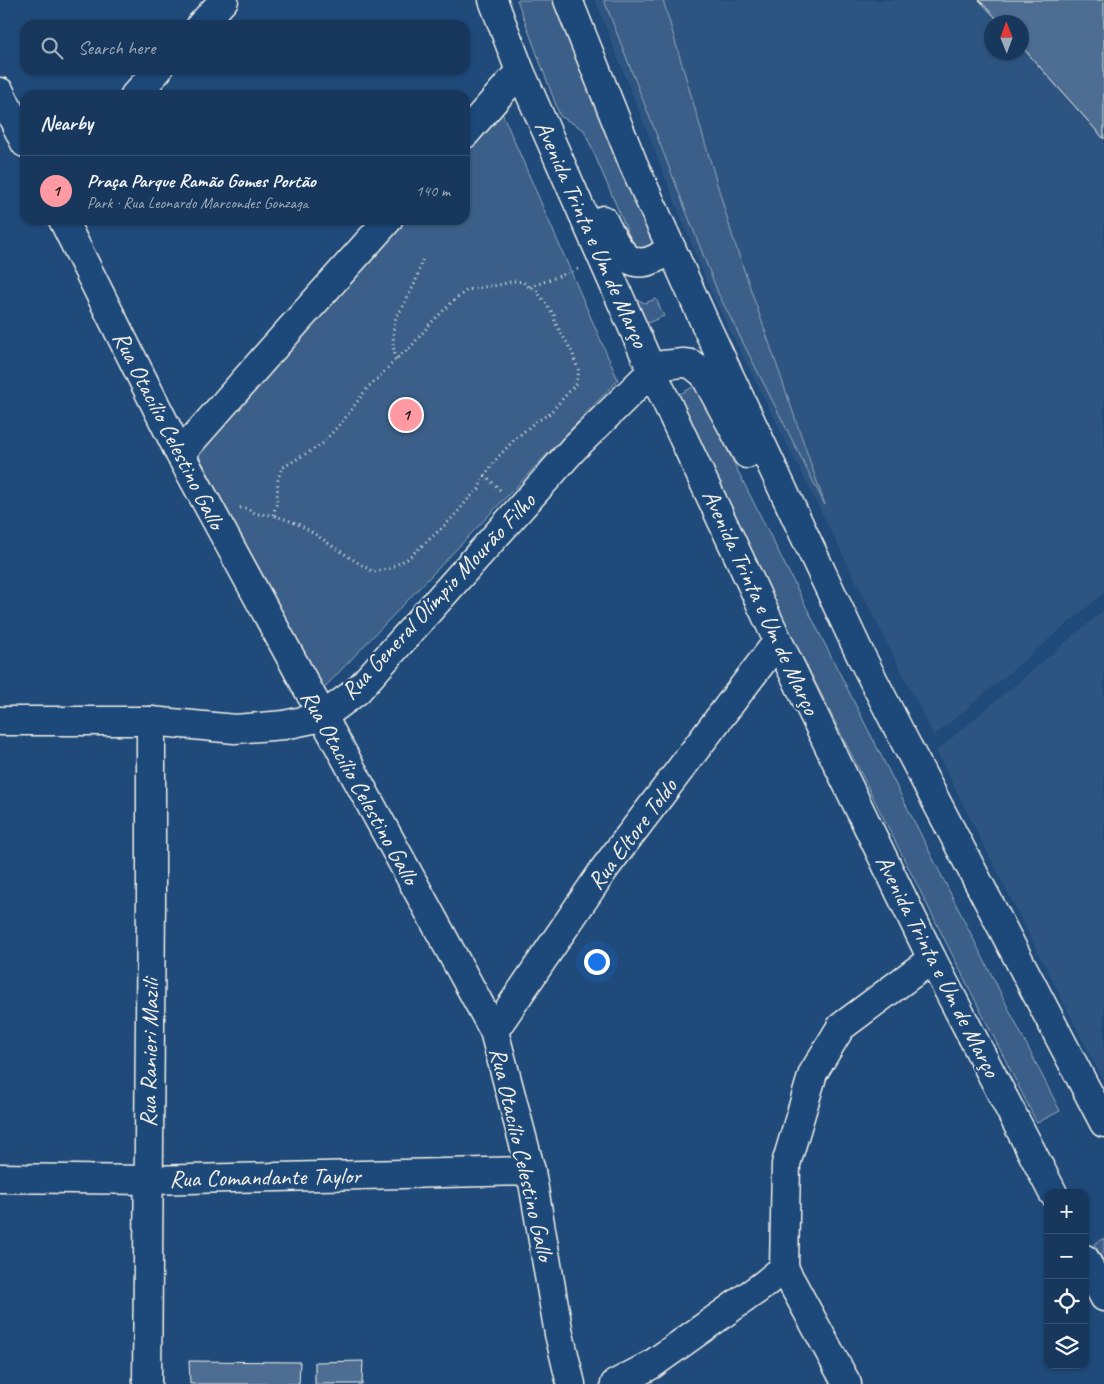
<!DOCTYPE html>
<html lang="en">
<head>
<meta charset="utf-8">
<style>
  :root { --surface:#17385c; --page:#244365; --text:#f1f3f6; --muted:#9eacbb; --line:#365272; --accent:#ff9aa2 }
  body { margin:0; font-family:Caveat,sans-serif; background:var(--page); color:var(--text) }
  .controls { position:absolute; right:15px; bottom:15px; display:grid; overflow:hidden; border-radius:10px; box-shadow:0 1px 4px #0004 }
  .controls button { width:45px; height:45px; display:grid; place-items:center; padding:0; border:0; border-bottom:1px solid var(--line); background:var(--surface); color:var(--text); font:25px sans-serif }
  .compass { position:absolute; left:984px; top:15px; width:45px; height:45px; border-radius:50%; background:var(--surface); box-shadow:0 1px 4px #0004; rotate:359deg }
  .you { position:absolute; left:596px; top:961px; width:18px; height:18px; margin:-12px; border:4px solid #fff; border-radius:50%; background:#1a73e8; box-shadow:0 0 0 8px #1a73e833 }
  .badge { display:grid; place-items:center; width:32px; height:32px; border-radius:50%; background:var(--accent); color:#111; font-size:16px; font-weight:700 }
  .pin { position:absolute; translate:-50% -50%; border:2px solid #fff; box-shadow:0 1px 5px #0006 }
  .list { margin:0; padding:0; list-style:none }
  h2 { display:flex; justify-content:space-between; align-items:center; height:65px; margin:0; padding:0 20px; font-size:21px }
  h2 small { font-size:16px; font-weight:400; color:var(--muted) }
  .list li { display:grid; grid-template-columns:32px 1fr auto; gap:15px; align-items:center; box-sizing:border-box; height:70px; padding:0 20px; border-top:1px solid var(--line) }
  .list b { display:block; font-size:19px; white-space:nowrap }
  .list p { margin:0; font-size:16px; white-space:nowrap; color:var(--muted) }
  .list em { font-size:16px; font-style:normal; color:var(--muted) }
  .icon { flex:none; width:28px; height:28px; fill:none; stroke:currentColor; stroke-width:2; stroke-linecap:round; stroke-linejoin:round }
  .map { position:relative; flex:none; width:1104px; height:1384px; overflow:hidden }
  .search { position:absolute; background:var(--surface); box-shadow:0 1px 4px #0004; left:20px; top:20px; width:450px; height:55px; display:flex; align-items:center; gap:12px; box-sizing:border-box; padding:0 18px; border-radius:15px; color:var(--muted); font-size:19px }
  .panel { position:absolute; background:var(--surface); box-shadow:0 1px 4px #0004; left:20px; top:90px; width:450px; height:135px; border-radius:15px }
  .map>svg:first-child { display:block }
  .built { fill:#2d5581; fill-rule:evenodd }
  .green { fill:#3a5f88; stroke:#97a8b8 }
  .building { fill:#4d6e92; stroke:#f4f1e8 }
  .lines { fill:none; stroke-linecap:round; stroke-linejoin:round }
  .minor-casing { stroke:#f4f1e8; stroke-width:31 }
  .major-casing { stroke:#f4f1e8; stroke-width:31 }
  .path { stroke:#f4f1e8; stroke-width:3; stroke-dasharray:1 4; stroke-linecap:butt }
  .minor { stroke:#1f4a7a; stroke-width:28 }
  .major { stroke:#1f4a7a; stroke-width:28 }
  .labels { text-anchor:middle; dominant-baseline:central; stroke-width:4.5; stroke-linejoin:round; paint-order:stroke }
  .street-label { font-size:24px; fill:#f4f1e8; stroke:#1f4a7a }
</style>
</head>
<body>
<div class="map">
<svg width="1104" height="1384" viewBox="0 0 1104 1384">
  <rect width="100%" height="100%" fill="#1f4a7a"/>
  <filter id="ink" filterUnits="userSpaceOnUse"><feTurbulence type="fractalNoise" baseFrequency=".02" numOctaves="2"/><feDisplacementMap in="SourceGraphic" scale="10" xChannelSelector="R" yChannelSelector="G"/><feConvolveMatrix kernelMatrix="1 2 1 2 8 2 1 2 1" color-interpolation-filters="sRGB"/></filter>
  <g filter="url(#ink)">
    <!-- built -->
    <g class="built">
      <path d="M595,0H1104V593L934,736L711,293ZM992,22H1022V52H992Z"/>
      <polygon points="1104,610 1104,1082 936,751"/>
    </g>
    <!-- green -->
    <g class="green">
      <polygon points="517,0 556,0 657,248 638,256 584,130 560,116"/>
      <polygon points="604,0 663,0 733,238 825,505 718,293"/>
      <polygon points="499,106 618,380 321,691 196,450 399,220 465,220 465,145"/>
      <polygon points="631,297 645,303 656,299 664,316 643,325"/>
      <polygon points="695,386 1060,1111 1037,1123 672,398"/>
      <polygon points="1104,1238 1104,1262 1094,1244"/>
    </g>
    <!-- building -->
    <g class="building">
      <polygon points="979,0 1104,0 1104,139 1022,47 1022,22 1000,22"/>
      <polygon points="189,1361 300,1362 299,1384 190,1384"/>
      <polygon points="363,1361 362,1384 315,1384 315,1362"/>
    </g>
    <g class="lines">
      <!-- minor casing -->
      <g class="minor-casing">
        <g id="minor">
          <polyline points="201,25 224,0"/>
          <polyline points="0,92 25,143"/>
          <polyline points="135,95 158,70"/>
          <polyline points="465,134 520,71"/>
          <polyline points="63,220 180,454 494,1031 531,1171 559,1334 571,1384"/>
          <polyline points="180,454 268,354 388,220"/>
          <polyline points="0,721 151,721 235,729 284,725 322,717 357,691 574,448 652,371"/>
          <polyline points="494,1031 605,868 778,641"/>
          <polyline points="0,1178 148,1180 531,1171"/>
          <polyline points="784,1268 847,1384"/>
          <polyline points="147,1384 151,902 151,721"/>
          <polyline points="615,1384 651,1365 762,1286 784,1268 786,1164 813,1073 841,1027 932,959"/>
        </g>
      </g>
      <!-- major casing -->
      <g class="major-casing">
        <g id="major">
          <polyline points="493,0 520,71 652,371 778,641 932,959 1053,1193"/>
          <polyline points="568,0 633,163 708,330 861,656 903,738 1104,1123"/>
          <path d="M603,220C620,254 632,280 671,248"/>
          <polyline points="652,371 663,365 683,363 691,364 704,374 747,454"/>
          <polyline points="1085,1259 1104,1297"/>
        </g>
      </g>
      <!-- path -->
      <g class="path">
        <polyline points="530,287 578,269"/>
        <polyline points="396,359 393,346 394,326 396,316 401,310 415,283 423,258"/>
        <polyline points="485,475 501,491"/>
        <path d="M240,508L243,507L257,514L273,515L277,502L278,478L282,468L322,444L346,417L368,387L376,380L396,359L410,348L429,325L450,304L466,291L476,288L499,285L514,281L523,282L529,287L536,290L554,315L555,322L572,352L579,372L575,385L549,414L534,423L515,439L498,457L483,478L479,489L469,498L456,514L442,528L407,559L388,569L374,572C350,559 328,542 305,528C295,522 284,519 273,515"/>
      </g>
      <!-- minor -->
      <use href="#minor" class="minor"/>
      <!-- major -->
      <use href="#major" class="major"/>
    </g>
  </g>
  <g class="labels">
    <!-- street labels -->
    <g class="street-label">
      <text transform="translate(592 234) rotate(66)">Avenida Trinta e Um de Março</text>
      <text transform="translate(169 430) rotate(63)">Rua Otacílio Celestino Gallo</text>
      <text transform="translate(438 596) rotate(-47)">Rua General Olímpio Mourão Filho</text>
      <text transform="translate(761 602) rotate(65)">Avenida Trinta e Um de Março</text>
      <text transform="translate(360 787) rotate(61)">Rua Otacílio Celestino Gallo</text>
      <text transform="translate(632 834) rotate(-53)">Rua Eltore Toldo</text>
      <text transform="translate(938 966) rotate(63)">Avenida Trinta e Um de Março</text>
      <text transform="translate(149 1053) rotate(-89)">Rua Ranieri Mazili</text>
      <text transform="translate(522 1154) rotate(77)">Rua Otacílio Celestino Gallo</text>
      <text transform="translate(265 1177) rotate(-1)">Rua Comandante Taylor</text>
    </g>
  </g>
</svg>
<div class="controls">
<button>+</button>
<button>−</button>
<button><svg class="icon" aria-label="locate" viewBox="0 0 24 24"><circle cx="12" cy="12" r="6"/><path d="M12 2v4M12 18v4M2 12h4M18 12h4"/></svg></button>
<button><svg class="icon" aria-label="layers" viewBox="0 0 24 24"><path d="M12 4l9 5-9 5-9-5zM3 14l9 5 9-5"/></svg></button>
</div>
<svg class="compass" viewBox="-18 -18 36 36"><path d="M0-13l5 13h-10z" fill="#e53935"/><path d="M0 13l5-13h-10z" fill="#9eacbb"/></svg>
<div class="you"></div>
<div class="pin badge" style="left:406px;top:415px">1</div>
<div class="search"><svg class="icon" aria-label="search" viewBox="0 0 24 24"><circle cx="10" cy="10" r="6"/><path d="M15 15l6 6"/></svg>Search here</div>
<section class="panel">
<h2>Nearby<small></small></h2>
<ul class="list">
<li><span class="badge">1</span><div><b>Praça Parque Ramão Gomes Portão</b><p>Park · Rua Leonardo Marcondes Gonzaga</p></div><em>140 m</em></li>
</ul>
</section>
</div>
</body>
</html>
